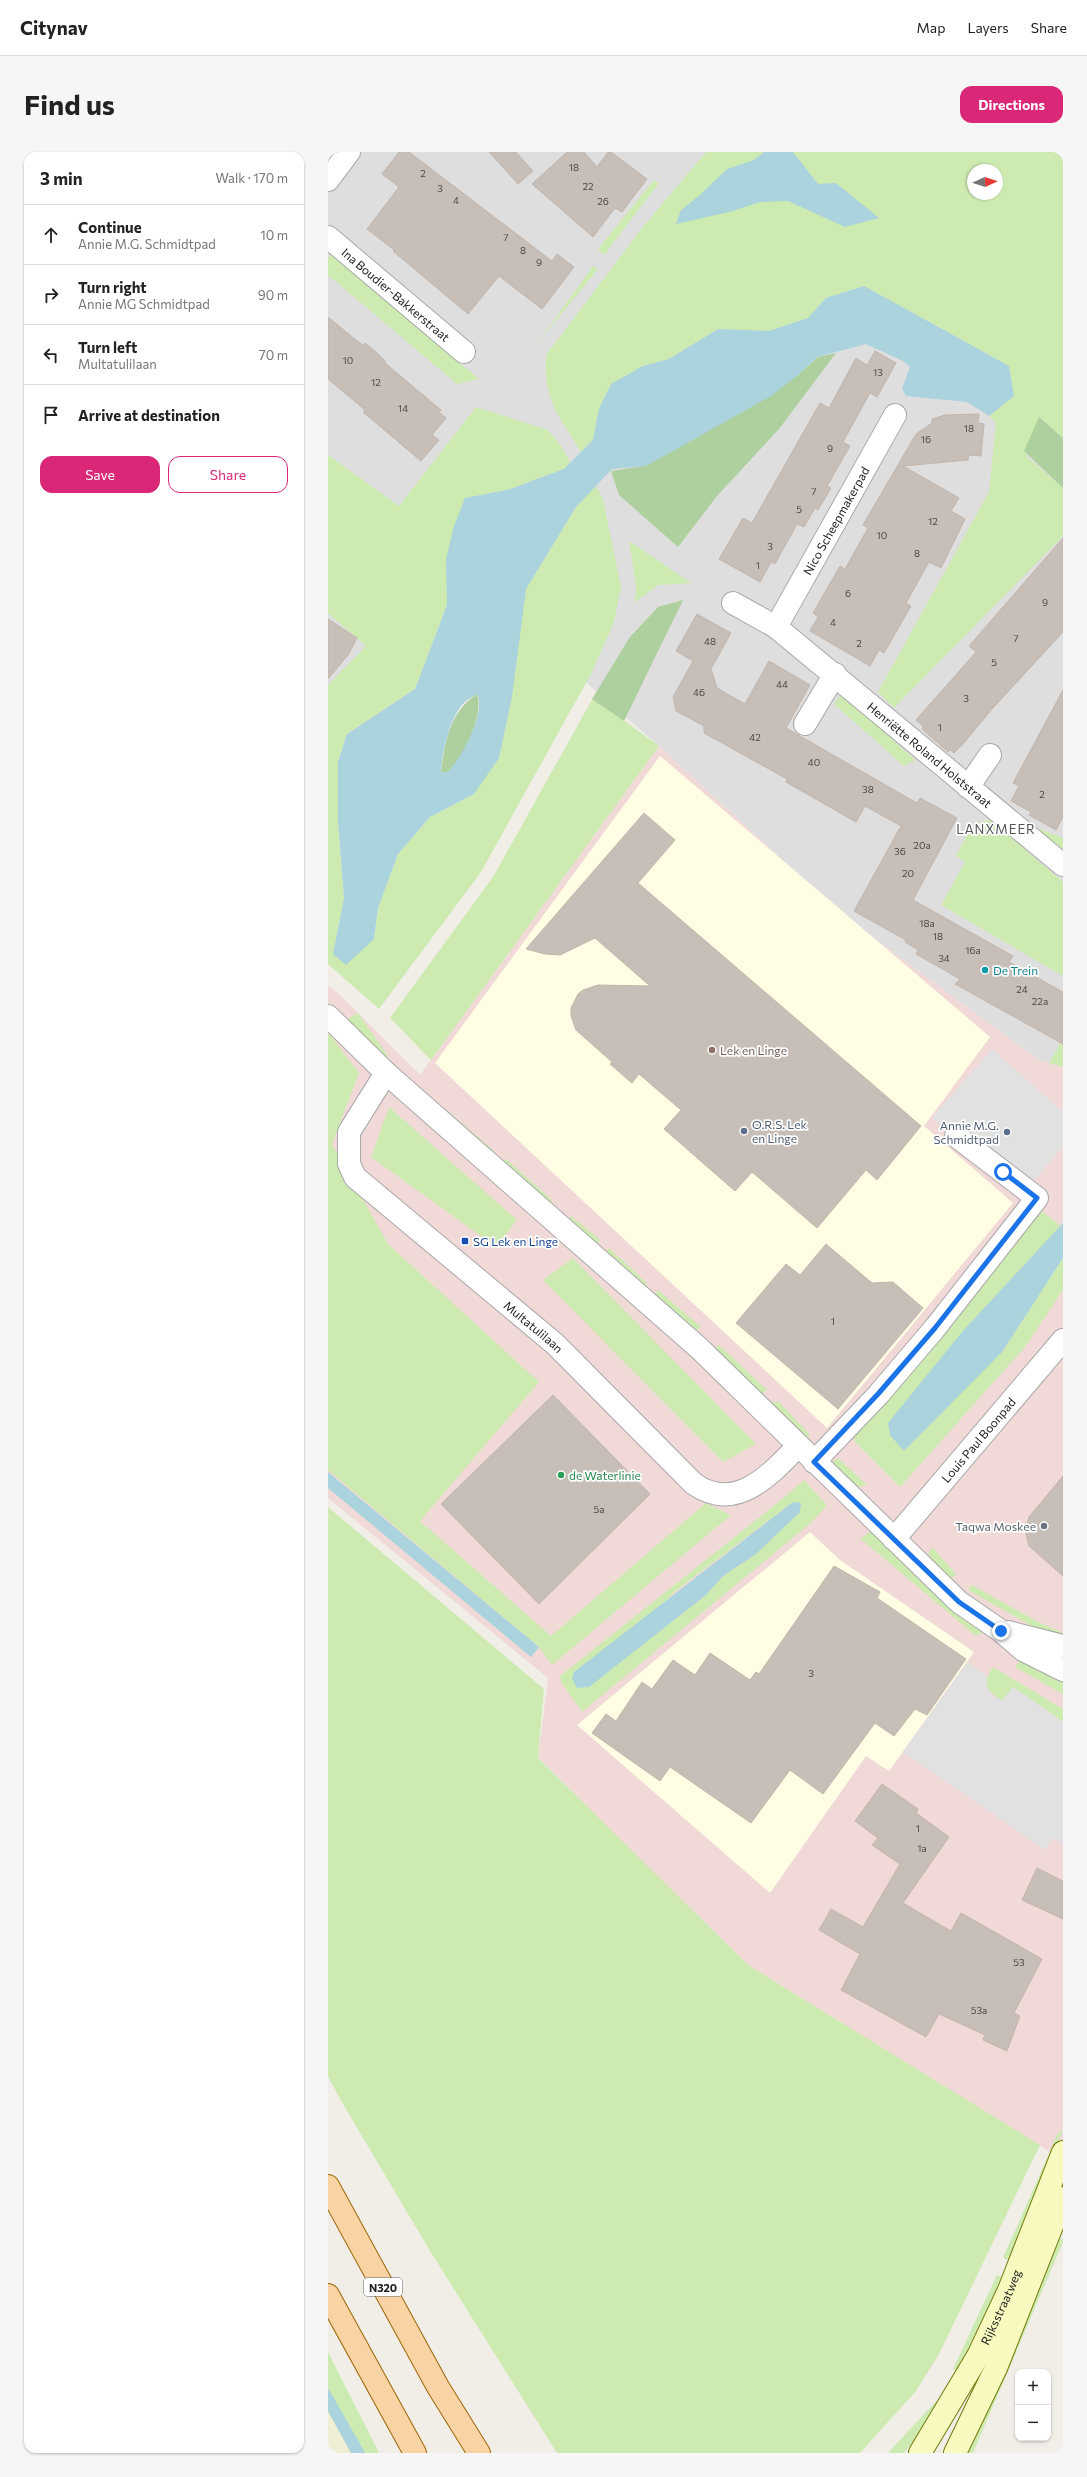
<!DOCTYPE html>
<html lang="en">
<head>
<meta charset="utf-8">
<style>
  :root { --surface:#fff; --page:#f6f6f6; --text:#222; --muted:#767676; --line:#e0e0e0; --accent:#db2777 }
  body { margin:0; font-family:Commissioner,sans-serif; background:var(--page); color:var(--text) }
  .controls { position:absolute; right:12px; bottom:12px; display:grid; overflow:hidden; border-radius:8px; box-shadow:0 1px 3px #0004 }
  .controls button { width:36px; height:36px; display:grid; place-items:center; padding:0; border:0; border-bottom:1px solid var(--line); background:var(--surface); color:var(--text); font:20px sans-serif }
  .compass { position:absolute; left:639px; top:12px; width:36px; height:36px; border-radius:50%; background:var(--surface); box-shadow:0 1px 3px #0004; rotate:87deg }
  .stop { position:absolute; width:12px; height:12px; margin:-9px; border:3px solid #1a73e8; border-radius:50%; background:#fff }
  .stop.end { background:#1a73e8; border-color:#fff; box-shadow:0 1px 4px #0008 }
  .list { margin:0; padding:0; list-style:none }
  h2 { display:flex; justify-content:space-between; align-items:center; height:52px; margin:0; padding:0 16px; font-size:17px }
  h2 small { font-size:13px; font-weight:400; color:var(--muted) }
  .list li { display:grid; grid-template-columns:26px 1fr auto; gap:12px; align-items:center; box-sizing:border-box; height:60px; padding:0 16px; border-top:1px solid var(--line) }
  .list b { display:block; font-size:15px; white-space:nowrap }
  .list p { margin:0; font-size:13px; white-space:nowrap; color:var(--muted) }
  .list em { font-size:13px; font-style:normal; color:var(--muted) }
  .actions { display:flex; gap:8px; padding:12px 16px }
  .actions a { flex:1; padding:9px 0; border:1px solid var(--accent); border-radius:12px; text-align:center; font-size:14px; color:var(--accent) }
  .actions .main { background:var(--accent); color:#fff }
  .icon { flex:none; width:22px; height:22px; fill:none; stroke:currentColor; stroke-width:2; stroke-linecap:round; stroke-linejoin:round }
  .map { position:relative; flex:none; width:735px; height:2301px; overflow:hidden; border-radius:12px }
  header { display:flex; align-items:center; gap:24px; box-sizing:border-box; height:56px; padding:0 20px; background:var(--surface); border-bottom:1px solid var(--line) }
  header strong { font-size:19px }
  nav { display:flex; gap:22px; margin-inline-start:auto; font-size:14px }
  .intro { display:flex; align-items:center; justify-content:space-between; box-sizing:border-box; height:96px; padding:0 24px }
  h1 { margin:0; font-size:28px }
  .button { padding:10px 18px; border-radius:12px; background:var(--accent); color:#fff; font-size:14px; font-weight:700 }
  main { display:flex; gap:24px; padding:0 24px }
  aside { flex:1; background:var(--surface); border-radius:12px; box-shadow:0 1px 3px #0004 }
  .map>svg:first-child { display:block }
  .residential { fill:#dfdede; fill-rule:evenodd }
  .commercial { fill:#f1d9d8 }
  .education { fill:#fffee4 }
  .farmland { fill:#eeefd4 }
  .grass { fill:#cdeab0; fill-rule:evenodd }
  .forest { fill:#aed09e }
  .parking { fill:#e1e1e1 }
  .water { fill:#aad3de; fill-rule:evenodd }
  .building { fill:#c6beb7; stroke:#c3b5aa }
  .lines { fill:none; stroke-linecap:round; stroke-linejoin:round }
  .street-casing { stroke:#a8a8a8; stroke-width:24 }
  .secondary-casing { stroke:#707a07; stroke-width:24 }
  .primary-casing { stroke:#9c6603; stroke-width:24 }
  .street { stroke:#fff; stroke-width:22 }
  .secondary { stroke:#f7f9bf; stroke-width:22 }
  .primary { stroke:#fad3a4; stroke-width:22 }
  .route { stroke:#1a73e8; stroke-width:5 }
  .culture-dot { fill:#0f9aa8; stroke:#fff; stroke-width:1.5 }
  .education-dot { fill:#8d6e63; stroke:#fff; stroke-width:1.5 }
  .service-dot { fill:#5c6f8a; stroke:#fff; stroke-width:1.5 }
  .transit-dot { fill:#1a4fb4; stroke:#fff; stroke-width:1.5 }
  .leisure-dot { fill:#2e9e5b; stroke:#fff; stroke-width:1.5 }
  .worship-dot { fill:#6b7280; stroke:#fff; stroke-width:1.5 }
  .labels { text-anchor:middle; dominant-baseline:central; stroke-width:3.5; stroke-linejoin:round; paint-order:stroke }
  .number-label { font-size:10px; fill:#4a4846 }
  .shield { fill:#fff; stroke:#646464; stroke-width:1 }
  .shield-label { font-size:11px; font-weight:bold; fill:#212121 }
  .street-label { font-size:12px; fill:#212121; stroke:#fff }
  .culture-label { font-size:12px; fill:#0d838f; stroke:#fff; text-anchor:start }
  .education-label { font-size:12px; fill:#785e54; stroke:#fff; text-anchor:start }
  .service-label { font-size:12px; fill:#4e5e75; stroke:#fff; text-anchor:start }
  .transit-label { font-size:12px; fill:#164399; stroke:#fff; text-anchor:start }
  .leisure-label { font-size:12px; fill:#27864d; stroke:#fff; text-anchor:start }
  .worship-label { font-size:12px; fill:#5b616d; stroke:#fff; text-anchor:end }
  .neighbourhood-label { font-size:13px; letter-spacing:1px; fill:#545454; stroke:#fff }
</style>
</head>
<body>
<header>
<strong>Citynav</strong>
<nav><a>Map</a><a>Layers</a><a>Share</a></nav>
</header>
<div class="intro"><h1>Find us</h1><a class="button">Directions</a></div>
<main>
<aside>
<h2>3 min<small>Walk · 170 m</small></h2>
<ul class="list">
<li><svg class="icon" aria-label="ahead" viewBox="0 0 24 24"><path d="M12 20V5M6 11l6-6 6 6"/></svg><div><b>Continue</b><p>Annie M.G. Schmidtpad</p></div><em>10 m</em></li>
<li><svg class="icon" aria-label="right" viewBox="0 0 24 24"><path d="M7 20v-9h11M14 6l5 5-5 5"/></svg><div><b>Turn right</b><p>Annie MG Schmidtpad</p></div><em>90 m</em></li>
<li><svg class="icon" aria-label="left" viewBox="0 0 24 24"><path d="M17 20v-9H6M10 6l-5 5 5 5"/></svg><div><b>Turn left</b><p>Multatulilaan</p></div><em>70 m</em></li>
<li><svg class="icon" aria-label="arrive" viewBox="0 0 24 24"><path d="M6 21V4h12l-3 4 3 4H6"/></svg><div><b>Arrive at destination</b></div></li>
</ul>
<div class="actions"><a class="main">Save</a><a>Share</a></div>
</aside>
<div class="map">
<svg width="735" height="2301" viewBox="0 0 735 2301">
  <rect width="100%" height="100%" fill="#f1eee8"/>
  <!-- residential -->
  <path class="residential" d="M0,0H735V915L712,909L512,761L331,594L145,432L0,572ZM645,18H669V42H645Z"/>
  <!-- commercial -->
  <polygon class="commercial" points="331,594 512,761 712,909 735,915 735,2008 420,1813 210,1606 220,1526 0,1346 0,834 9,840 92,923"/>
  <!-- education -->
  <g class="education">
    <polygon points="332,604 662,885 596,974 685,1051 499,1276 107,911"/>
    <polygon points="482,1380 512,1408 646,1500 561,1619 538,1604 442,1741 249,1573"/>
  </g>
  <!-- farmland -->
  <polygon class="farmland" points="0,2259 23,2301 0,2301"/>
  <!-- grass -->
  <g class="grass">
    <path d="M378,0H735V286L711,265L698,304L735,336V384L566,556L550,540L661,340L668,271L661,264L686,244L681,214L536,134L498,146L480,166L441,179L390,177L341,207L315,214L283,232L271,257L265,288L253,300C231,264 215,248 218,203L314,76ZM645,18H669V42H645Z"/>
    <polygon points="326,28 331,31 276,103 270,97"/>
    <polygon points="2,102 151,227 129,232 0,123 0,106"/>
    <polygon points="265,114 270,117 209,192"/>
    <polygon points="148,255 220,278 234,295 242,310 236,317 179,338 137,346 118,407 119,453 87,537 19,582 10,609 10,670 16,746 5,802 46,787 50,756 70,702 102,665 146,642 192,473 198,437 248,355 268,334 275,347 293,435 286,470 264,520 153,720 51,857 0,812 0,533 38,494 0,461 0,303 71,354"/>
    <polygon points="301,389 363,431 330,433 307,450 308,433"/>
    <polygon points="514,542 587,608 576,614 506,552"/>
    <polygon points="265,546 331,594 103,908 62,866 165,725"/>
    <path d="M662,668L735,730V824L613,753L637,710L628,704C637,688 642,670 662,668Z"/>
    <polygon points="701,673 735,686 735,700"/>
    <polygon points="30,861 60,904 57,909 19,867"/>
    <polygon points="0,880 31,921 4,992 60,1092 211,1230 92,1369 223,1484 378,1351 403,1363 224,1513 211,1495 0,1318"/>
    <polygon points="735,887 735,915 721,911"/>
    <polygon points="61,955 189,1068 168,1095 43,1005"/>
    <polygon points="121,960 166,999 162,1003 118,964"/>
    <polygon points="178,1007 224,1048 218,1054 172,1010"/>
    <polygon points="712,1058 733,1074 722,1086 674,1200 735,1106 735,1138 697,1195 572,1335 527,1290 525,1282"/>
    <polygon points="243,1064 272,1088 268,1095 240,1069"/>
    <polygon points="281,1096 319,1131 315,1137 277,1101"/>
    <polygon points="245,1106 428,1292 395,1310 215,1128"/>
    <polygon points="330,1138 373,1175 365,1182 325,1144"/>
    <polygon points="391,1193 439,1238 434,1242 386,1198"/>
    <polygon points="441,1250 451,1250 482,1283 476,1289"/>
    <polygon points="510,1306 539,1333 531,1335 503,1311"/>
    <path d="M476,1328L499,1353L485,1369L254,1560L233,1530L232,1524L453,1348ZM465,1350L472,1351L428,1402L395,1424L378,1443L261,1534L345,1441Z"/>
    <polygon points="0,1355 216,1537 210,1606 420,1813 712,1993 611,2202 588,2239 532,2301 229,2301 102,2099 12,1947 0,1924"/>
    <polygon points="542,1379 657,1480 648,1484 533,1387"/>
    <polygon points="604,1395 628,1422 622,1428 600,1402"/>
    <polygon points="644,1433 710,1470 735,1481 735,1488 711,1478 640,1438"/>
    <polygon points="693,1506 735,1528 735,1542 687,1515"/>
    <path d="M665,1515L735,1557V1570L685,1535L674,1549C659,1539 653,1532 665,1515Z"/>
    <polygon points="735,1977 682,2109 675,2106 730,1981"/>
    <polygon points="735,2086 735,2090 645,2301 636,2301 727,2090"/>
    <polygon points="669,2123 677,2127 632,2218 625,2217"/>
    <polygon points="0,2200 51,2301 23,2301 0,2259"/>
    <polygon points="609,2248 612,2256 576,2301 560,2301"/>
  </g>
  <!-- forest -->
  <g class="forest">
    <polygon points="508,201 451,277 389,344 350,395 291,343 283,319 316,314 470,223 490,205"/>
    <polygon points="711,265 735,286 735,336 696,299"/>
    <polygon points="355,448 296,569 264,547 302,485 330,455"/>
    <path d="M149,542C156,565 136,603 120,620H113C117,588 122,560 149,542Z"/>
  </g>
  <!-- parking -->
  <g class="parking">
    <polygon points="664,897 735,960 735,994 699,1038 604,966"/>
    <polygon points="639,1510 659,1524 658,1532 662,1541 674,1549 685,1535 735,1570 735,1692 725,1686 717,1698 575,1600"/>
  </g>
  <!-- water -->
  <g class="water">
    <polygon points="436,0 465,0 490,32 508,31 551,66 517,75 460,49 432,50 405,59 348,72 353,58 372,43 399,17 426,8"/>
    <path d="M536,134L681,214L686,244L661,264L639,250L578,244L574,237L582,215L575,209L538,192L489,205L470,223L443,244L318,314L284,317L248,355L198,437L184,545L171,606L146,642L102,665L70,702L50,756L46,787L18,813L5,802L16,746L10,670V609L19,582L87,537L119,453L118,407L126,374L137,346L179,338L236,317L265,288L271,257L283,232L315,214L341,207L390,177L441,179L480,166L498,146ZM149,542C158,562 134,604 120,620H113C114,601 122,564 136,551C139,547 145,545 149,542Z"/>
    <polygon points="735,1071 735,1106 674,1200 576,1299 562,1283 560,1271 634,1180"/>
    <polygon points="0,1320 211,1495 203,1505 0,1336"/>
    <polygon points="465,1350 473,1351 472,1360 428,1402 395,1424 378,1443 261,1535 249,1536 244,1526 246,1520"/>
    <polygon points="0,2236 35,2297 37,2301 23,2301 0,2259"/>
  </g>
  <!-- building -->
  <g class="building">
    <polygon points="71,0 81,0 224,109 229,102 246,115 214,157 171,124 140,162 65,99 66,98 39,77 71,35 54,22"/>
    <polygon points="161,0 188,0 205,19 190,32"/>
    <polygon points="239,0 256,0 269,15 280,0 283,0 319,27 294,60 287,56 265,85 204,32"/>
    <polygon points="0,165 28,188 35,193 37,191 48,200 58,210 57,211 113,258 111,260 118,266 104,283 111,288 93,309 35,260 37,258 0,227"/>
    <polygon points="547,199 568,211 549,245 542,241 515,290 522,294 499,334 503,336 490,358 487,356 476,375 469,372 447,412 443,410 432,430 391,407 415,366 424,371 492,251 501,256 528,206 539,213"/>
    <polygon points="651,262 650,271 656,272 653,304 641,303 640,308 575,314 631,346 623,359 637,367 613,416 601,410 578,451 583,454 556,501 551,498 542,514 482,479 490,465 485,461 512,414 517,417 540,376 535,373 588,282 604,271 604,267 617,263"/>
    <polygon points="735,386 735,480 665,556 635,592 626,601 622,598 620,600 594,577 595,574 588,568 648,500 641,494"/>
    <polygon points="369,462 403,481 383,517 389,536 417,552 441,509 482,533 458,576 589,651 592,646 629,666 585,748 685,804 681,810 735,840 735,892 627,832 632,827 588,802 590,798 577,790 578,788 526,759 573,674 537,654 528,670 458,630 459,627 376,581 376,574 348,559 345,545 365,509 348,499"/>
    <polygon points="0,467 29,486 20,503 0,527"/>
    <polygon points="735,538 735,665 728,678 701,663 703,660 683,649 691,634 685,631"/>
    <polygon points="316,661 347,688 310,731 593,974 549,1028 538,1018 489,1076 424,1020 407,1039 336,977 353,958 311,922 304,931 282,912 284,910 248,878 243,864 243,856 250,842 255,838 270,833 322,834 267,786 232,803 217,802 198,797"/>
    <polygon points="498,1092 544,1131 565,1130 595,1156 510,1257 408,1171 458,1112 472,1123"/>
    <polygon points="225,1243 322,1342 211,1452 113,1352"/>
    <polygon points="735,1324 735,1424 701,1394 697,1378 701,1365"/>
    <polygon points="506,1414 552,1440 549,1446 638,1507 599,1563 587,1557 566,1584 547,1571 495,1642 462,1618 423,1671 342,1615 332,1629 264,1581 278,1562 288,1569 314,1530 324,1537 345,1508 367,1523 382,1501 422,1528 428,1520 431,1522"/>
    <polygon points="554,1632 590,1657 588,1661 621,1685 575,1751 623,1779 633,1761 714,1807 686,1861 692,1864 679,1899 655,1888 657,1883 611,1862 598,1885 513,1838 532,1802 491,1778 503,1757 535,1775 572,1712 544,1693 550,1686 527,1669"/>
    <polygon points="709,1716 735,1729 735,1767 694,1748"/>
  </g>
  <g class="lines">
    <!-- street casing -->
    <g class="street-casing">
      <g id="street">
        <polyline points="0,28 21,0"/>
        <path id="s1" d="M0,85L136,200"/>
        <path id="s2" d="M405,451L448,475L735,713"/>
        <path id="s3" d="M448,475L567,263"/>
        <polyline points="477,572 507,522"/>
        <polyline points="640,635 662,603"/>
        <polyline points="0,864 58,921 372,1197 631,1450 673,1479 695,1498 735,1518"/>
        <path id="s4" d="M58,921L21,980V1012L27,1025L227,1192L366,1332C408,1361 442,1323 470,1294"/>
        <polyline points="486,1310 550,1243 607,1176 709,1046 628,984"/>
        <path id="s5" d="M566,1387L735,1188"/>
        <polyline points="680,1480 735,1494"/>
      </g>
    </g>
    <!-- secondary casing -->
    <g class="secondary-casing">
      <g id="secondary">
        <path id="s6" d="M592,2301L650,2204L681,2138L735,2000"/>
        <polyline points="627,2301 668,2216 735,2046"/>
      </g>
    </g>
    <!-- primary casing -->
    <g class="primary-casing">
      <g id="primary">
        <polyline points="0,2034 110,2235 151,2301"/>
        <polyline points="0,2143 87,2301"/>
      </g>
    </g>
    <!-- street -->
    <use href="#street" class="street"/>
    <!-- secondary -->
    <use href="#secondary" class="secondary"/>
    <!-- primary -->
    <use href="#primary" class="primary"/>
  </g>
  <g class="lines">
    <!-- route -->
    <polyline class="route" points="673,1479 631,1450 486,1310 550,1242 607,1176 709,1046 675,1020"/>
  </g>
  <!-- markers -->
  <circle class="culture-dot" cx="657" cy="818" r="4"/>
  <circle class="education-dot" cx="384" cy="898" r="4"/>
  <g class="service-dot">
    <circle cx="416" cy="979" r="4"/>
    <circle cx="679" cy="980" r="4"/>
  </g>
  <rect class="transit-dot" x="133" y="1085" width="8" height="8" rx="2"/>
  <circle class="leisure-dot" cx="233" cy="1323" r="4"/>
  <circle class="worship-dot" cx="716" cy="1374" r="4"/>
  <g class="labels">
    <!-- number labels -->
    <g class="number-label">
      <text x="246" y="15">18</text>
      <text x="95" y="21">2</text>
      <text x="260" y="34">22</text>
      <text x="112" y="36">3</text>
      <text x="128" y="48">4</text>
      <text x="275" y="49">26</text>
      <text x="178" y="85">7</text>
      <text x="195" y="98">8</text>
      <text x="211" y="110">9</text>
      <text x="20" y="208">10</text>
      <text x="550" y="220">13</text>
      <text x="48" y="230">12</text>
      <text x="75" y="256">14</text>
      <text x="641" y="276">18</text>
      <text x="598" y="287">16</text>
      <text x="502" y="296">9</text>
      <text x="486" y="339">7</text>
      <text x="471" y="357">5</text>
      <text x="605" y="369">12</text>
      <text x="554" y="383">10</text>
      <text x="442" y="394">3</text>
      <text x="589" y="401">8</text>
      <text x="430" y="413">1</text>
      <text x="520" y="441">6</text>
      <text x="717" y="450">9</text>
      <text x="505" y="470">4</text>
      <text x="688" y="486">7</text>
      <text x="382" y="489">48</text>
      <text x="531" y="491">2</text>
      <text x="666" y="510">5</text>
      <text x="454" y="532">44</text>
      <text x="371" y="540">46</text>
      <text x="638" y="546">3</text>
      <text x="612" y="575">1</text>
      <text x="427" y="585">42</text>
      <text x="486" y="610">40</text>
      <text x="540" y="637">38</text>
      <text x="714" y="642">2</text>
      <text x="594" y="693">20a</text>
      <text x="572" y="699">36</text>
      <text x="580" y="721">20</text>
      <text x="599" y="771">18a</text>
      <text x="610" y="784">18</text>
      <text x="645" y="798">16a</text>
      <text x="616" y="806">34</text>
      <text x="694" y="837">24</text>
      <text x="712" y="849">22a</text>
      <text x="505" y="1169">1</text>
      <text x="271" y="1357">5a</text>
      <text x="483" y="1521">3</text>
      <text x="590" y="1676">1</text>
      <text x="594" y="1696">1a</text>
      <text x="691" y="1810">53</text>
      <text x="651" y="1858">53a</text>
    </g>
    <!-- shield labels -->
    <rect class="shield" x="36" y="2126" width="38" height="18" rx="3"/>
    <g class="shield-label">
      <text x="55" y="2135">N320</text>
    </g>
    <!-- street labels -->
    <g class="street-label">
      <text stroke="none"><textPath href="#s1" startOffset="89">Ina Boudier-Bakkerstraat</textPath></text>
      <text stroke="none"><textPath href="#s3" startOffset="122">Nico Scheepmakerpad</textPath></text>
      <text stroke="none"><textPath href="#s2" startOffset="249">Henriëtte Roland Holststraat</textPath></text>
      <text stroke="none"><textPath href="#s4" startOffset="349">Multatulilaan</textPath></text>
      <text stroke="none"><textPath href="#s5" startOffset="130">Louis Paul Boonpad</textPath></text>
      <text stroke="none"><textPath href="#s6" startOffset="167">Rijksstraatweg</textPath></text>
    </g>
    <!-- culture labels -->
    <g class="culture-label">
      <text x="665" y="818">De Trein</text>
    </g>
    <!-- education labels -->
    <g class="education-label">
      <text x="392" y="898">Lek en Linge</text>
    </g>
    <!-- service labels -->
    <g class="service-label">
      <text x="424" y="972">O.R.S. Lek<tspan x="424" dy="14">en Linge</tspan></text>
      <text x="671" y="973" text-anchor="end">Annie M.G.<tspan x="671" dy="14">Schmidtpad</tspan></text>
    </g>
    <!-- transit labels -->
    <g class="transit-label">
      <text x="145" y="1089">SG Lek en Linge</text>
    </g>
    <!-- leisure labels -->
    <g class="leisure-label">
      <text x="241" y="1323">de Waterlinie</text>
    </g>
    <!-- worship labels -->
    <g class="worship-label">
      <text x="708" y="1374">Taqwa Moskee</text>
    </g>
    <!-- neighbourhood labels -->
    <g class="neighbourhood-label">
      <text x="668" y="677">LANXMEER</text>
    </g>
  </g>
</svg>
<div class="controls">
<button>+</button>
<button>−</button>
</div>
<svg class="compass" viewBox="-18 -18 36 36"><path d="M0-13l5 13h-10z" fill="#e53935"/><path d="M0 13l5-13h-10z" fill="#767676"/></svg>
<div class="stop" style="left:675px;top:1020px"></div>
<div class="stop end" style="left:673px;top:1479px"></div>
</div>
</main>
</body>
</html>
